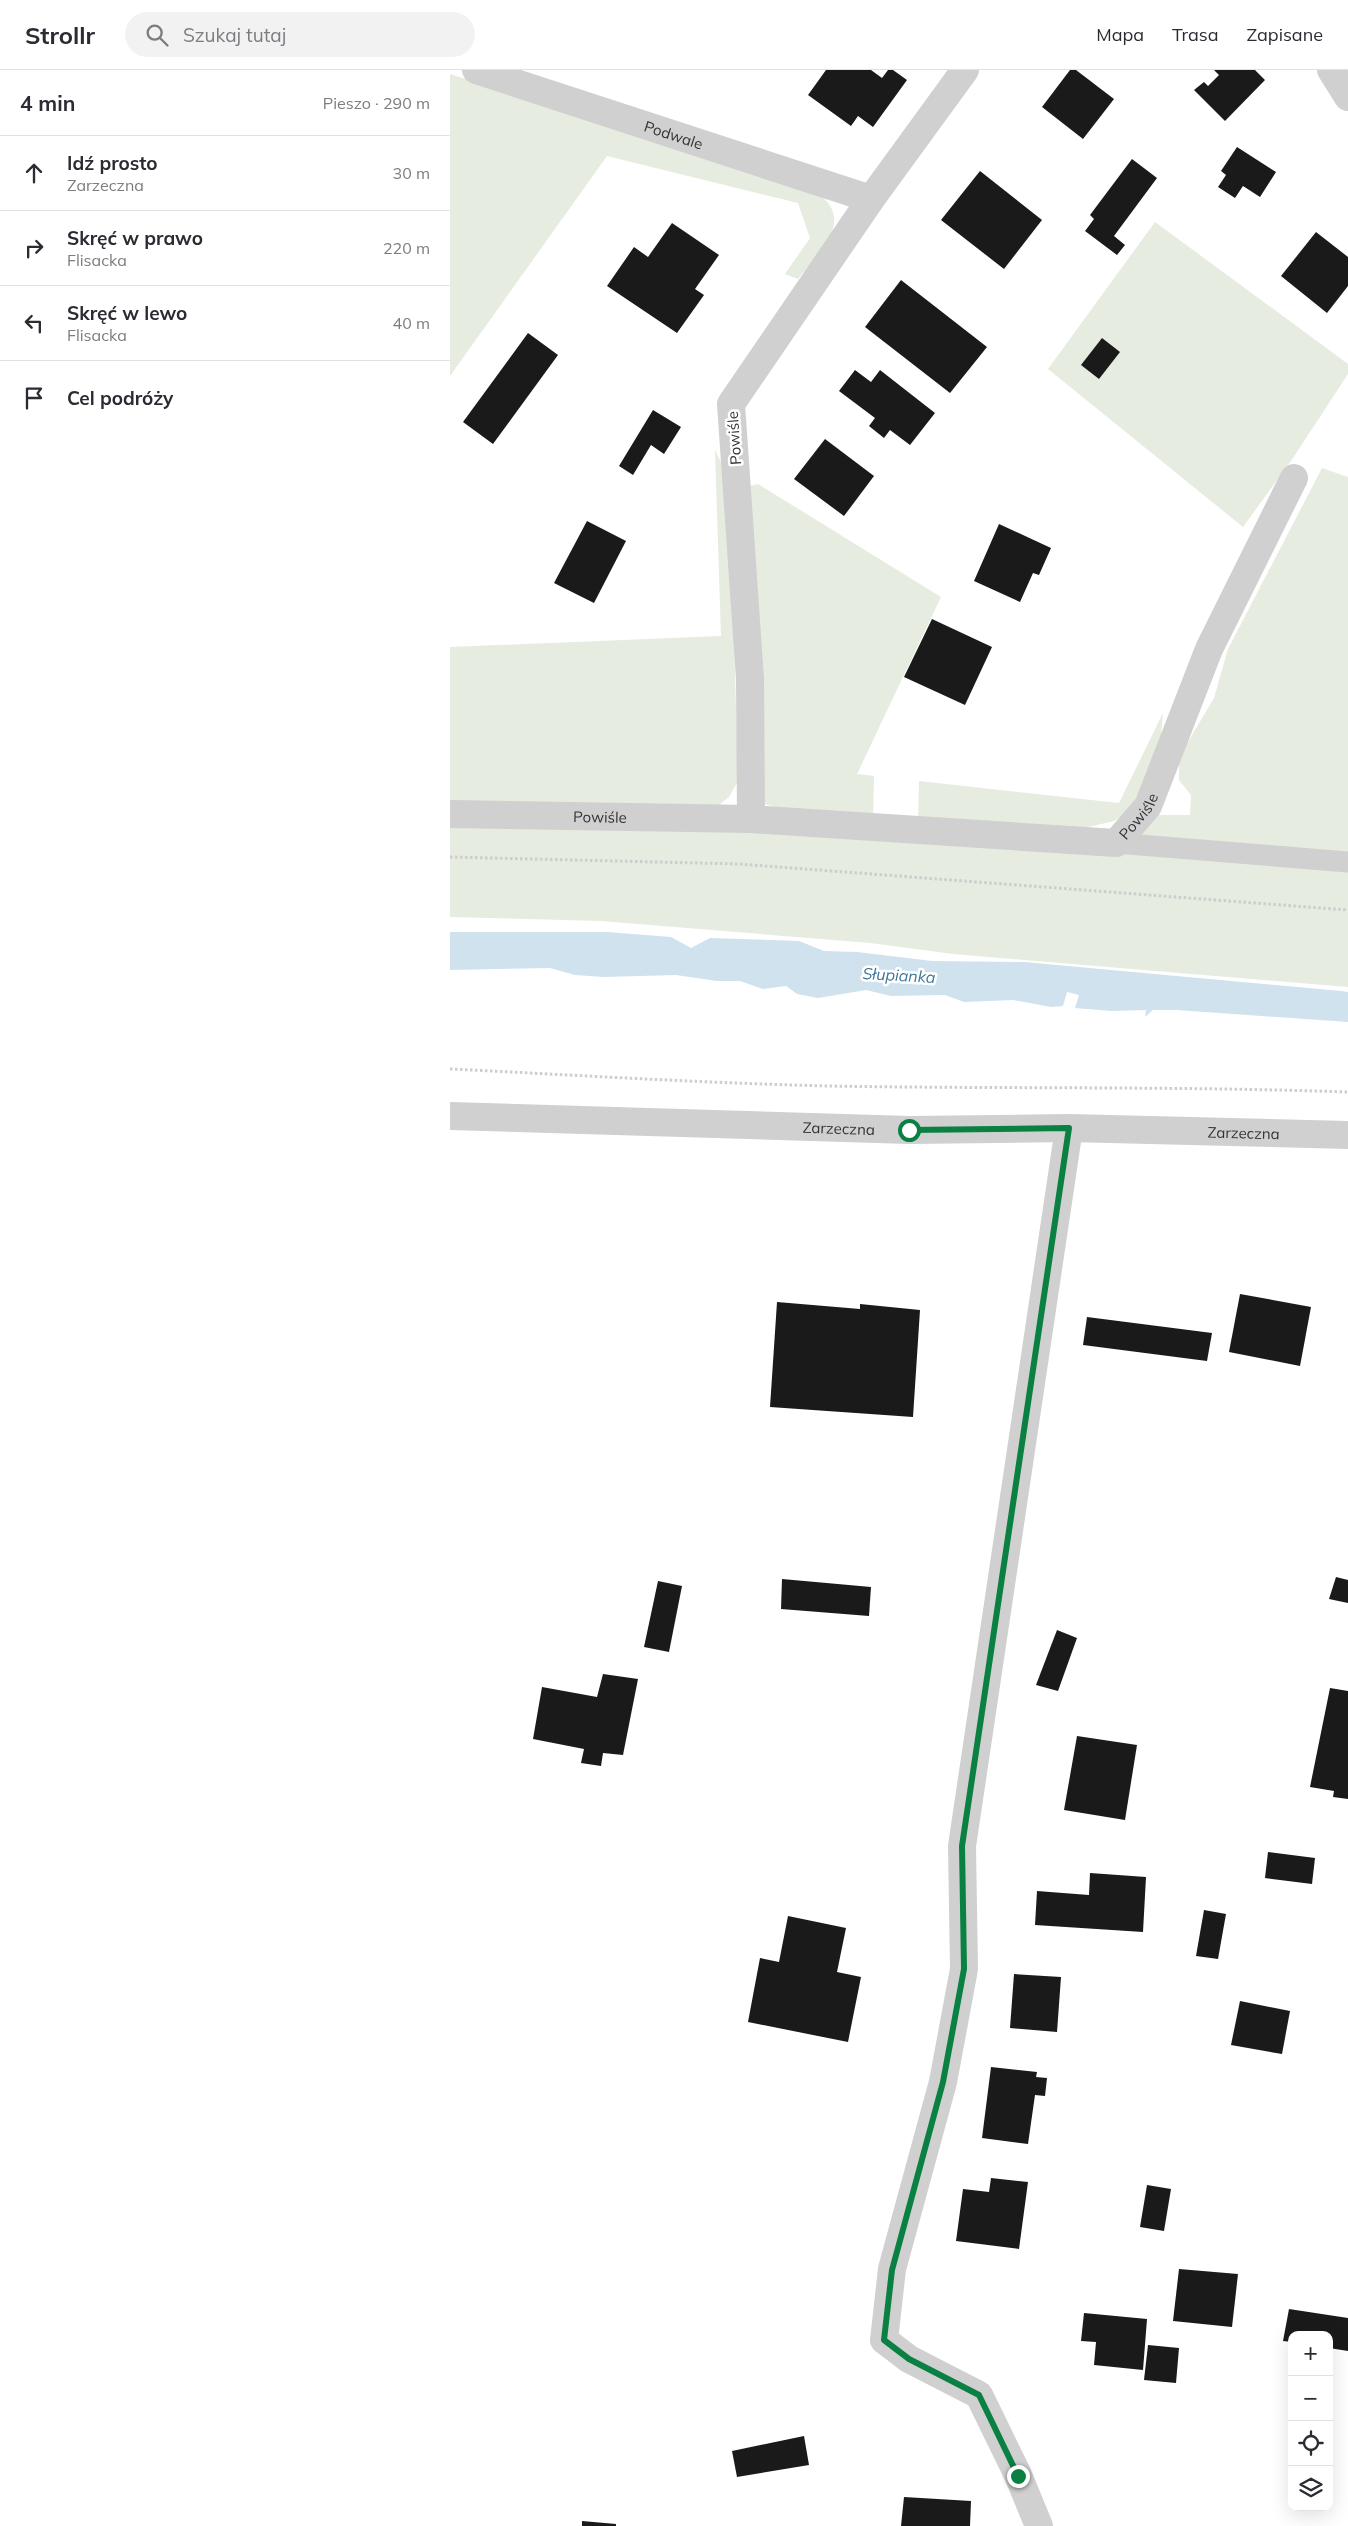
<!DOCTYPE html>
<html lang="pl">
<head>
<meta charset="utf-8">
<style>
  :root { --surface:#fff; --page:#f2f2f3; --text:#2b2b33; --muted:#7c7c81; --line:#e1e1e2 }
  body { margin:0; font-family:Mulish,sans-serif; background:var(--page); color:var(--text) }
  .controls { position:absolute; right:15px; bottom:15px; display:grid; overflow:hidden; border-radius:10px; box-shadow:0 5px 20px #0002 }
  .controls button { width:45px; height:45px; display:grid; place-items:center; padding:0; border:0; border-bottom:1px solid var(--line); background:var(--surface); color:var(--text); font:25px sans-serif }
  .stop { position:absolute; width:15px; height:15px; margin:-11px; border:4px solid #0b8043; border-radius:50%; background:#fff }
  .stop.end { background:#0b8043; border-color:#fff; box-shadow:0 1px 5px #0008 }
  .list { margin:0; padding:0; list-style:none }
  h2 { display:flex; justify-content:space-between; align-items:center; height:65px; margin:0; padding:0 20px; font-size:21px }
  h2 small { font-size:16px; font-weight:400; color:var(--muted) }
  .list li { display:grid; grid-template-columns:32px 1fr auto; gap:15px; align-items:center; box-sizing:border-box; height:75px; padding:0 20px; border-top:1px solid var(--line) }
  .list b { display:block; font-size:19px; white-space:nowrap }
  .list p { margin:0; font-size:16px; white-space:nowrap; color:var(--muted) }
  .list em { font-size:16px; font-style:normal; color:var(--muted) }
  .icon { flex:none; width:28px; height:28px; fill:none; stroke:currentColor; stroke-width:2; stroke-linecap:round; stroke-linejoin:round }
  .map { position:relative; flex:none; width:898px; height:2456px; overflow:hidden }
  header { display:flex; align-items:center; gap:30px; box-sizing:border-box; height:70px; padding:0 25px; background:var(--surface); border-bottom:1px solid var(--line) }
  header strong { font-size:24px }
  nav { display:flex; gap:28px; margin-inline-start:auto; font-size:18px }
  .search { width:350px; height:45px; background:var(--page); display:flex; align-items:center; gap:12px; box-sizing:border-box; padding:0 18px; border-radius:28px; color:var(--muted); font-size:19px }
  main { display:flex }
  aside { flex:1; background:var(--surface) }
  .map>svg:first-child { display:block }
  .green { fill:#e6ecdf }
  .water { fill:#cfe2ee }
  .building { fill:#1a1a1a }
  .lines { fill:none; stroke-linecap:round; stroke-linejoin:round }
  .path { stroke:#cdcdcd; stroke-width:3; stroke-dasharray:2.5 2.5; stroke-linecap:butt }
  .lane { stroke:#d0d0d0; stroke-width:21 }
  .street { stroke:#d0d0d0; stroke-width:28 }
  .route { stroke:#0b8043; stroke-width:6 }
  .labels { text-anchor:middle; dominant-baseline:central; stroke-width:5; stroke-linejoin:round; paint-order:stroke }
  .street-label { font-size:15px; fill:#333; stroke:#fff }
  .water-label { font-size:16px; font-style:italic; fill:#3f7597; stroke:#fff }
</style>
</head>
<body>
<header>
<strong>Strollr</strong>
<div class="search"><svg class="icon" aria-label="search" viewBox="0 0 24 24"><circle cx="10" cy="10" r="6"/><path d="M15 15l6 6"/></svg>Szukaj tutaj</div>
<nav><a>Mapa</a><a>Trasa</a><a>Zapisane</a></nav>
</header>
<main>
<aside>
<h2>4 min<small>Pieszo · 290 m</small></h2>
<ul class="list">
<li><svg class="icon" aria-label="ahead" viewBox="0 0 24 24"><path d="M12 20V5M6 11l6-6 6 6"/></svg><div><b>Idź prosto</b><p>Zarzeczna</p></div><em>30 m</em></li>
<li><svg class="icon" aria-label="right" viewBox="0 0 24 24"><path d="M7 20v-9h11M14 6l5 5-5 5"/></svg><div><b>Skręć w prawo</b><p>Flisacka</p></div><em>220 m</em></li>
<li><svg class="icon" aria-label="left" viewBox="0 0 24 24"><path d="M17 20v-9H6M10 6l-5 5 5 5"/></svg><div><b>Skręć w lewo</b><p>Flisacka</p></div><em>40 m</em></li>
<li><svg class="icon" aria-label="arrive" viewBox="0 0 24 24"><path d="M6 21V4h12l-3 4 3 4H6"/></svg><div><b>Cel podróży</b></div></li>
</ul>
</aside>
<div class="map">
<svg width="898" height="2456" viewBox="0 0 898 2456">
  <rect width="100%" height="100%" fill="#fff"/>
  <!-- green -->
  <g class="green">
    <path d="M0,4L370,125C405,153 367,184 348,209L335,204L360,168L348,133L157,86L0,306Z"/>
    <polygon points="705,152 898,294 898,304 843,388 793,457 598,299"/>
    <polygon points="265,380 276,403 283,532 288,711 279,727 264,739 0,735 0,577 271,566"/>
    <polygon points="872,398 898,407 898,786 685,766 708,745 740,745 741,725 729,710 729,687 764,628 778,579"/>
    <polygon points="308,414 491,527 407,704 424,706 423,748 338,741 311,733 300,416"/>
    <polygon points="713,643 710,676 696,717 677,743 664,751 626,760 468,752 469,711 669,733"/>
    <polygon points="0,754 302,758 662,779 898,800 898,917 503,884 420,873 151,851 0,847"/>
  </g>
  <!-- water -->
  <polygon class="water" points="0,862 157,862 221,867 241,878 260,868 349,871 374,881 407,882 482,891 574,892 891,921 898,922 898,952 726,940 703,940 695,947 696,940 661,941 625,938 629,925 617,922 613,936 601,937 563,930 514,932 495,925 441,926 416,920 368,928 347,924 336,916 313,919 290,911 267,911 226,905 154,907 125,905 100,898 0,900"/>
  <!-- building -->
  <g class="building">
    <polygon points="376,0 421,0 432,8 438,0 443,0 457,10 423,57 408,46 401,56 358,25"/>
    <polygon points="620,0 626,0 664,29 633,69 592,37"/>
    <polygon points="764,0 805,0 815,10 775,51 744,20 754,12 758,16 769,5"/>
    <polygon points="787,77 826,102 810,127 793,116 785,128 768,117 776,105 771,101"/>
    <polygon points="682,89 707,108 664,166 675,175 667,185 635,161 644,149 640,145"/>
    <polygon points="530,101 592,150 554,199 491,150"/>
    <polygon points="222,153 269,185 245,219 254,225 227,263 157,216 184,177 198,187"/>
    <polygon points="866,162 898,187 898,216 877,243 831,206"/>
    <polygon points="451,210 537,277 500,323 415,257"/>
    <polygon points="78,263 108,285 43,374 13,352"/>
    <polygon points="652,268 670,282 649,309 631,295"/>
    <polygon points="405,300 421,312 430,300 485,343 460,375 440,360 434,368 419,356 425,348 389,321"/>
    <polygon points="203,340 231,357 214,384 201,375 183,405 169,396"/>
    <polygon points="375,369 424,406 394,446 344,409"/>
    <polygon points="137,451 176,471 144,533 104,513"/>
    <polygon points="549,454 601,478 589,505 583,503 570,532 524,511"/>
    <polygon points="482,549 542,577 515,635 454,607"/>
    <polygon points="790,1224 861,1237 850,1296 779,1282"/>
    <polygon points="327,1232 410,1239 410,1234 470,1240 463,1347 320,1337"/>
    <polygon points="637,1247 762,1263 757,1291 633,1275"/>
    <polygon points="886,1507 898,1510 898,1533 879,1529"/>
    <polygon points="332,1509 421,1517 419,1546 331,1539"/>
    <polygon points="208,1511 232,1516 219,1582 194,1577"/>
    <polygon points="607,1560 627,1568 608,1621 586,1615"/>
    <polygon points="153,1604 188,1609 173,1685 153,1683 151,1696 131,1693 134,1679 83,1669 92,1617 147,1627"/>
    <polygon points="880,1618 898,1621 898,1729 883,1727 884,1721 860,1717"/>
    <polygon points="627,1666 687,1675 675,1750 614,1740"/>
    <polygon points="818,1782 865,1788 862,1814 815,1808"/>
    <polygon points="640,1803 696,1807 693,1862 585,1855 587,1821 639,1825"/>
    <polygon points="754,1840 776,1844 768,1889 746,1886"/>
    <polygon points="338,1846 396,1858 387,1902 411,1907 398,1972 298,1952 310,1888 329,1892"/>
    <polygon points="564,1904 611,1907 607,1962 560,1958"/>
    <polygon points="790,1931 840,1941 832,1984 781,1975"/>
    <polygon points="541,1997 587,2002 586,2007 597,2008 595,2026 585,2025 578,2074 532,2068"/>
    <polygon points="541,2108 578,2112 569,2179 506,2171 513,2119 539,2122"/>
    <polygon points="697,2115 721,2119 714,2161 690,2157"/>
    <polygon points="729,2199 788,2204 782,2257 723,2251"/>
    <polygon points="839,2239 898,2248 898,2281 879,2278 879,2265 842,2265 842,2272 833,2271"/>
    <polygon points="634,2243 697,2249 693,2300 644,2295 646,2272 631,2271"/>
    <polygon points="698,2275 729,2278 726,2313 694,2310"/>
    <polygon points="354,2366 359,2395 287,2407 282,2381"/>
    <polygon points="454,2427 521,2431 520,2456 451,2456"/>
    <polygon points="132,2451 166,2454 166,2456 132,2456"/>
  </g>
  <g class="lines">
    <!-- path -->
    <g class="path">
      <polyline points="0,787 289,794 898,840"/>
      <path d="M0,999C126,1005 252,1013 379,1016C552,1019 725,1016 898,1022"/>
    </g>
    <!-- lane -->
    <polyline class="lane" points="666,773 898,792"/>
    <!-- street -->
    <g class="street">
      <path id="s1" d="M26,0L421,129"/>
      <polyline points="881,0 898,27"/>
      <path id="s2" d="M0,744L301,749L666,773L698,736L759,579L844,408"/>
      <polyline points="301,749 300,609 281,334 421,129 515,0"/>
      <path id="s3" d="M0,1046L459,1060L619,1058L898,1065"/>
      <polyline points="589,2456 568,2405 529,2325 459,2289 434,2270 442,2199 493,2012 514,1899 512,1776 619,1058"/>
    </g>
  </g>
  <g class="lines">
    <!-- route -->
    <polyline class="route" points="459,1060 619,1058 512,1776 514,1899 493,2012 442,2200 434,2270 459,2289 529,2325 568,2406"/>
  </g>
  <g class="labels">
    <!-- street labels -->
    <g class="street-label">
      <text stroke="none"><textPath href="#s1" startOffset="208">Podwale</textPath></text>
      <text transform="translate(284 368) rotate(-94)">Powiśle</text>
      <text stroke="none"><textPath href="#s2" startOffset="702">Powiśle</textPath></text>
      <text stroke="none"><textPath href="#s2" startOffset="150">Powiśle</textPath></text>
      <text stroke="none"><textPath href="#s3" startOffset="389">Zarzeczna</textPath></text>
      <text stroke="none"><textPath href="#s3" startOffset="794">Zarzeczna</textPath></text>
    </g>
    <!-- water labels -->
    <g class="water-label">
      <text transform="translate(449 905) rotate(3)">Słupianka</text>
    </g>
  </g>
</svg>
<div class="controls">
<button>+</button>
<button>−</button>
<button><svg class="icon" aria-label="locate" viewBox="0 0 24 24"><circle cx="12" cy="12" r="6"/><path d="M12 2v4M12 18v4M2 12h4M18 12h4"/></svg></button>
<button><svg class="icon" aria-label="layers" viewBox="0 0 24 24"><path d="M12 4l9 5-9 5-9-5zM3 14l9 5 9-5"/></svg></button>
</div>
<div class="stop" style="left:459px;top:1060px"></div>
<div class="stop end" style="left:568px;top:2406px"></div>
</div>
</main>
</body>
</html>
